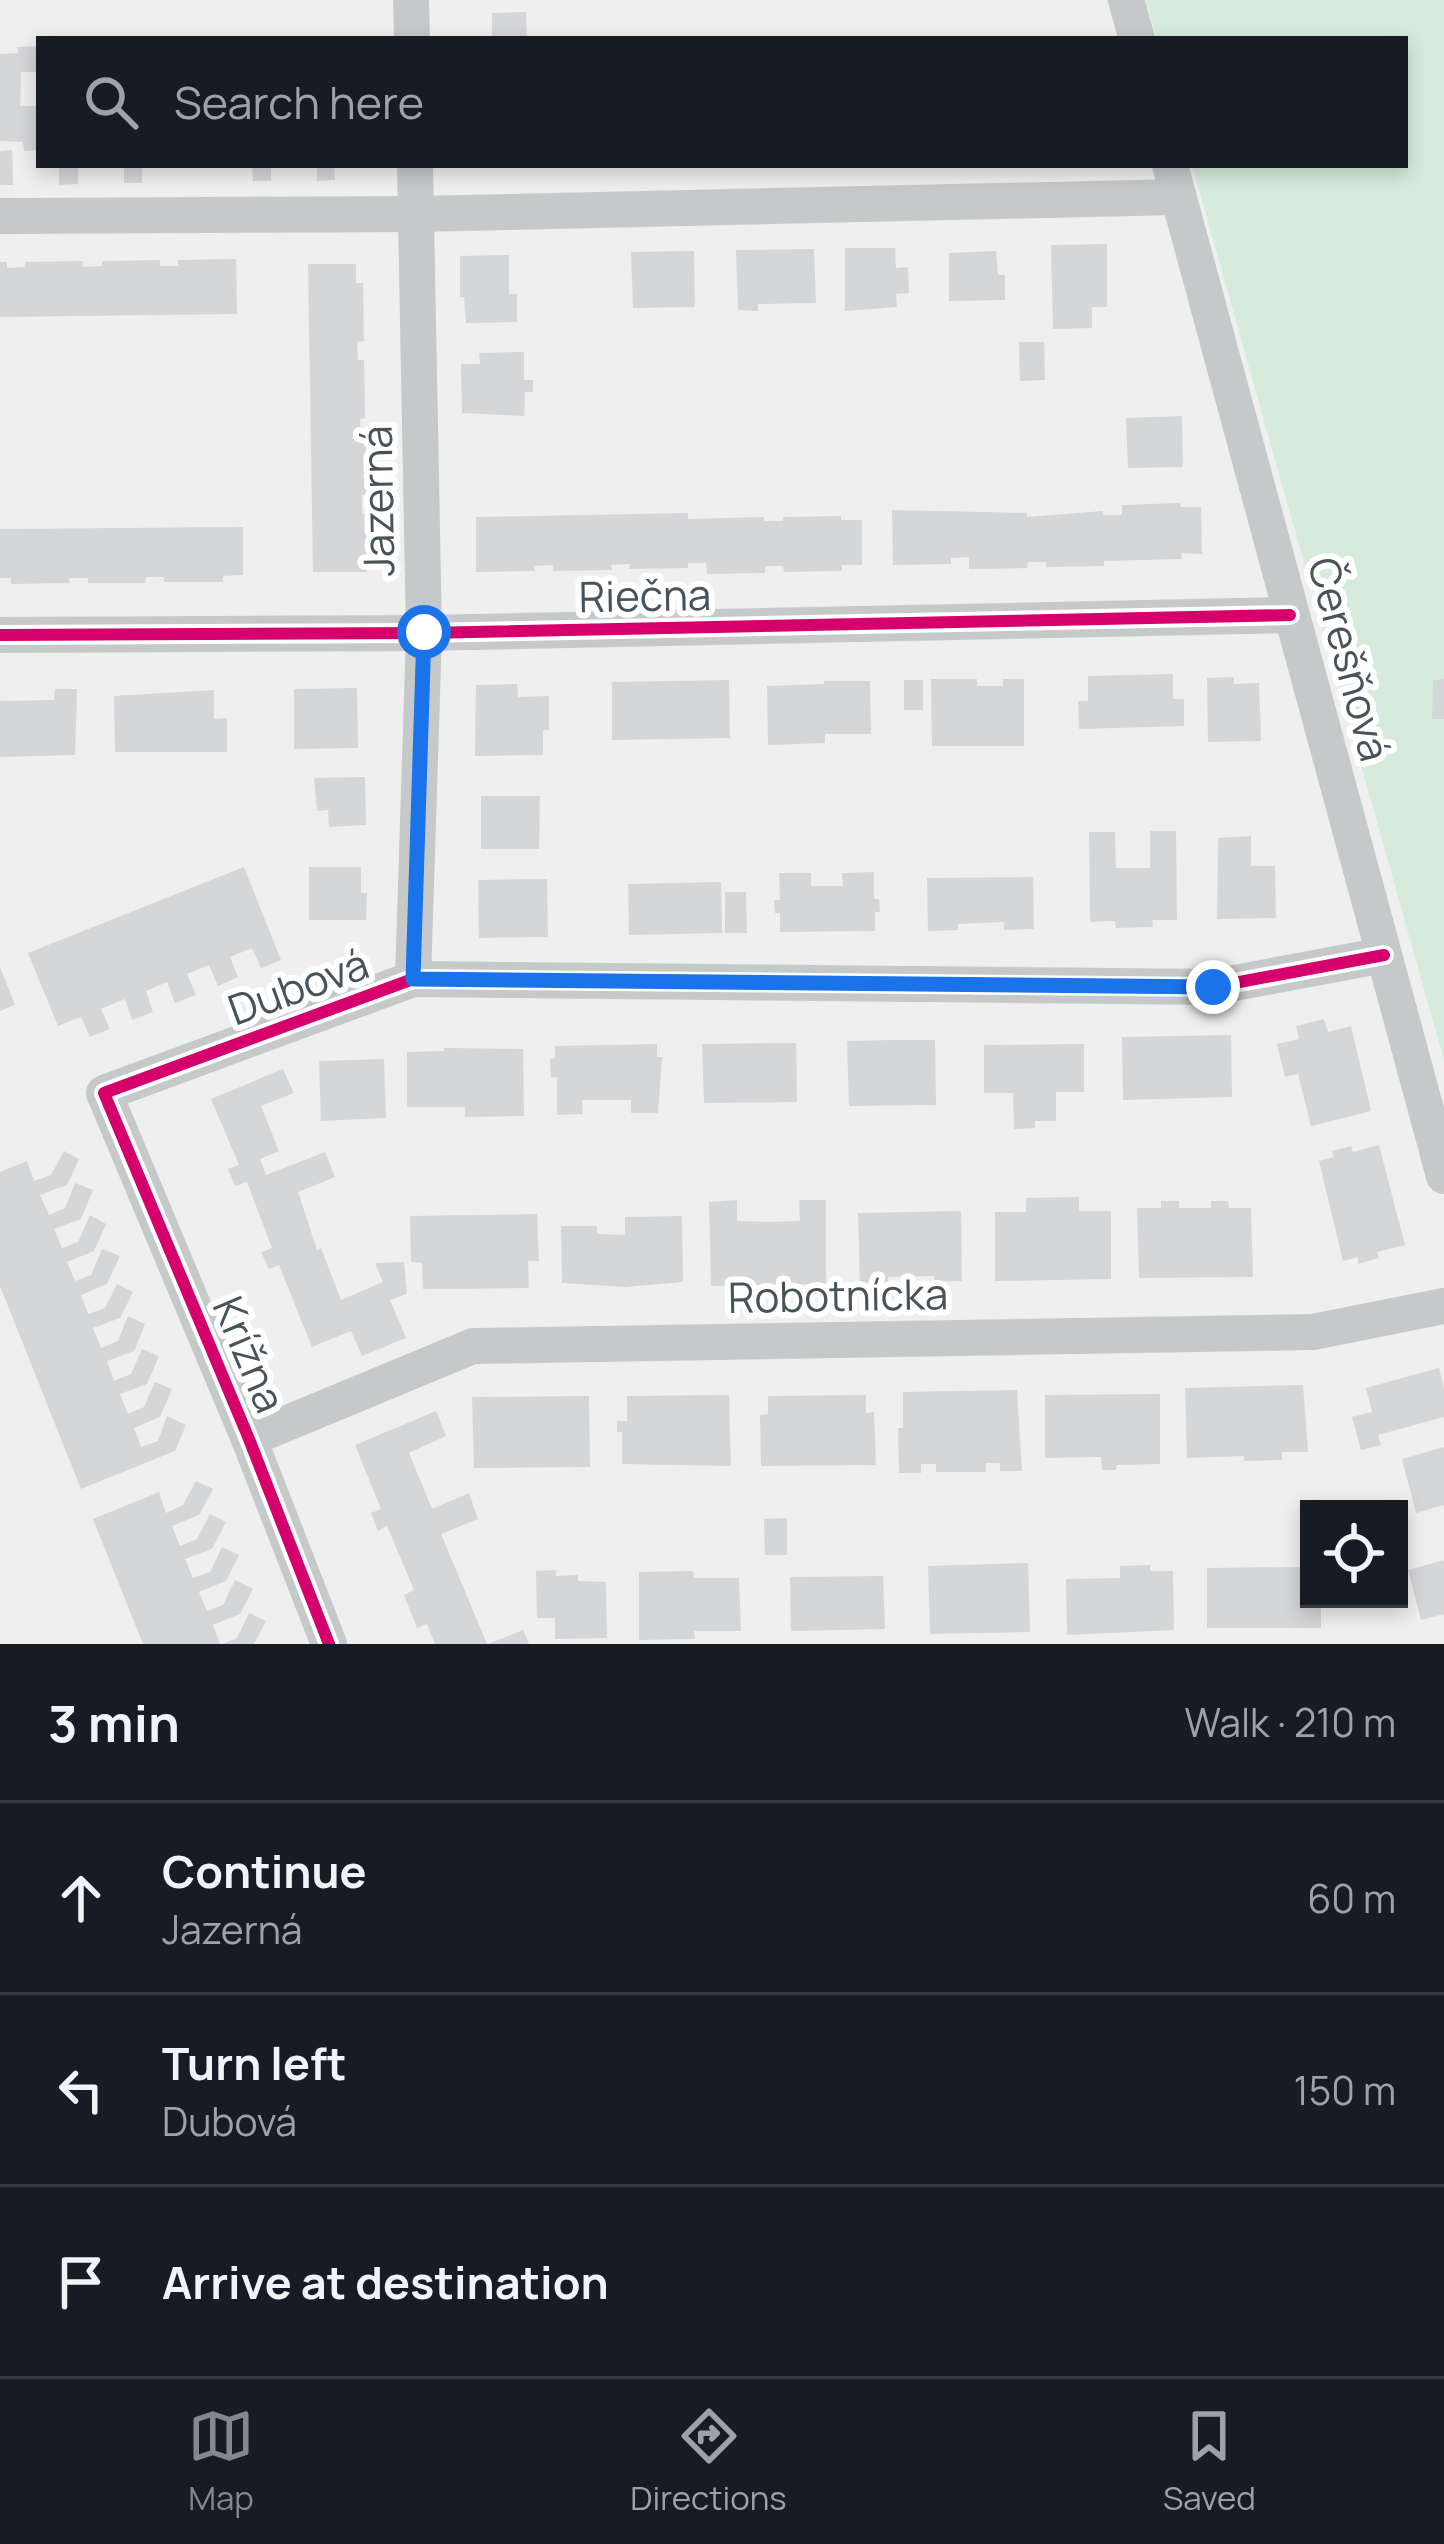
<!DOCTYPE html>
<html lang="en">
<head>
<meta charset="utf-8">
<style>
  :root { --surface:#171b24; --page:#242831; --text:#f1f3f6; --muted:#9ea1a6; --line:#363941; --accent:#82898e }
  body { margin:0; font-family:Manrope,sans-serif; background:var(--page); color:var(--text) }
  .controls { position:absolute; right:36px; bottom:36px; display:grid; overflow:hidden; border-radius:0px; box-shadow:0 6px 18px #0003 }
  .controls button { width:108px; height:108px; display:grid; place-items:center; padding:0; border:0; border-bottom:3px solid var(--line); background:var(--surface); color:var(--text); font:60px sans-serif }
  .stop { position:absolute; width:36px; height:36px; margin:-27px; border:9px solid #1a73e8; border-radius:50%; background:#fff }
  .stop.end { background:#1a73e8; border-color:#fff; box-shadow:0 3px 12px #0008 }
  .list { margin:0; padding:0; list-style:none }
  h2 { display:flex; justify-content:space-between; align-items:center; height:156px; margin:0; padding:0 48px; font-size:51px }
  h2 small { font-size:39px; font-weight:400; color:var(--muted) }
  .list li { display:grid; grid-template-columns:78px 1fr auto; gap:36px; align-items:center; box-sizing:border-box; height:192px; padding:0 48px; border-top:3px solid var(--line) }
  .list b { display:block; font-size:45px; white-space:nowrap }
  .list p { margin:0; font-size:39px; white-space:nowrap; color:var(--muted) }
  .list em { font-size:39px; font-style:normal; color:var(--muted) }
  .icon { flex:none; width:66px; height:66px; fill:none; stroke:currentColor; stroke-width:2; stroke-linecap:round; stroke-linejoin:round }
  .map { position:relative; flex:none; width:1444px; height:1644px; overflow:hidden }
  .search { position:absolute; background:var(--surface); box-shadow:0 6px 18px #0003; left:36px; right:36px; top:36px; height:132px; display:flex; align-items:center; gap:30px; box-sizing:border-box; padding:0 42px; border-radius:0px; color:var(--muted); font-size:45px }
  .sheet { height:732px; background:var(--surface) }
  nav { display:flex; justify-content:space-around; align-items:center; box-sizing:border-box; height:168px; border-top:3px solid var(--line); background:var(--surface); font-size:33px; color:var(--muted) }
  nav a { display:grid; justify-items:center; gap:6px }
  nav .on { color:var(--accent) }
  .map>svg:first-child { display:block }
  .green { fill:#d5ecdc }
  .building { fill:#d5d6d8 }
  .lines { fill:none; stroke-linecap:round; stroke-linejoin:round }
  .street { stroke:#c6c9ca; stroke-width:36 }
  .cycleway-casing { stroke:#fff; stroke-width:20 }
  .cycleway { stroke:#d6006c; stroke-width:12 }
  .route { stroke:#1a73e8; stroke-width:15 }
  .labels { text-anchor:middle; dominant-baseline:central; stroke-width:12; stroke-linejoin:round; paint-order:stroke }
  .street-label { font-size:42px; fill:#485259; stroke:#fff }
</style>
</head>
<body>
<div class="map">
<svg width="1444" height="1644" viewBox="0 0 1444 1644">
  <rect width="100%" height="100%" fill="#efefef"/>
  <!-- green -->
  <polygon class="green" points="1146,0 1444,0 1444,1060 1192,165 1405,165 1405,39 1157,39"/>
  <!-- building -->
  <g class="building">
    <polygon points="526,12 527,39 492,39 492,13"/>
    <polygon points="39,46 39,72 21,72 20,106 39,106 39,150 24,151 23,142 0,141 0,54 18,53 17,47"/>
    <polygon points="12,150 13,185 0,185 0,151"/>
    <polygon points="59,165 78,165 78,184 59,185"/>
    <rect x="124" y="165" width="18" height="18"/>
    <polygon points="252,165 271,165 271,181 253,181"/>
    <polygon points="317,165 334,165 335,180 317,181"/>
    <polygon points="1107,244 1107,307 1092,307 1092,328 1053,329 1051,245"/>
    <polygon points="845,248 895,248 896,268 908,267 909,293 896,294 897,307 845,311"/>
    <polygon points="814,249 816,303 758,304 758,311 738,310 736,250"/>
    <polygon points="694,251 695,307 633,308 631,252"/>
    <polygon points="996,251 998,275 1005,275 1005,300 949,301 949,253"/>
    <polygon points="509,255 509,294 517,294 517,322 466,323 464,297 460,297 460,256"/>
    <polygon points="236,259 237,314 0,317 0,262 7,262 7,268 25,267 25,262 83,261 83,267 102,266 102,261 160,260 160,266 178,266 178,260"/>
    <polygon points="308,264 356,264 356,283 363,283 364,341 357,342 358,360 364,360 365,418 360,419 361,437 366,437 367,495 362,495 362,513 367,514 367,572 313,572"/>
    <polygon points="1019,342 1044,342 1045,380 1020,381"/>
    <polygon points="524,352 524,380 533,380 533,392 525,392 524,416 462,413 461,364 480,364 479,353"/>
    <polygon points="1182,416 1183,467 1128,468 1126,418"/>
    <polygon points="1180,503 1181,507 1201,507 1202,554 1181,553 1182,559 1104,561 1104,566 1046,567 1046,562 1028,562 1027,568 969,569 969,557 951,558 951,564 893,565 892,510 1027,513 1027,517 1103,511 1103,515 1122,515 1122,505"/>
    <polygon points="688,513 688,519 764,517 764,521 783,521 783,517 841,516 841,520 862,520 862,565 842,565 842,571 784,572 783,566 765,566 765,573 707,574 706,563 688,563 688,568 629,569 630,564 611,565 612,570 553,571 553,565 534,566 535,571 476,572 476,517"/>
    <polygon points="243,527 243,575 223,576 223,582 164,582 164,577 146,577 145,583 88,583 88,578 69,578 70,583 11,584 11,578 0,578 0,529"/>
    <polygon points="1173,674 1173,699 1184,699 1184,726 1079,729 1078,701 1088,701 1088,676"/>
    <polygon points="1234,677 1234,684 1259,683 1261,741 1208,742 1207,678"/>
    <polygon points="931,679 977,679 977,686 1003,686 1003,679 1024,679 1024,746 932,746"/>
    <polygon points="1444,679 1444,719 1432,719 1433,680"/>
    <polygon points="729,680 730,738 612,740 612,682"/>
    <rect x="904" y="680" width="19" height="30"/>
    <polygon points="824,681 870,681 871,734 825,734 825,743 768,745 767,686 824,684"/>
    <polygon points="517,684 518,697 549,696 549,730 543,730 543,755 475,756 476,685"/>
    <polygon points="357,688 358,748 294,749 294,689"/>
    <polygon points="55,689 77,689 75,755 0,757 0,701 54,700"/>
    <polygon points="214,690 214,719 227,718 227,752 115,752 114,696"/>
    <polygon points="365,777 366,825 329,827 328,810 317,811 314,778"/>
    <polygon points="481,796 540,796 539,849 481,849"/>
    <polygon points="1150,831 1176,831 1177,920 1152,920 1153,927 1116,928 1115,921 1090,922 1089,832 1115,832 1116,868 1150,868"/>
    <polygon points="1251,836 1251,866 1275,866 1276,918 1217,919 1218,838"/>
    <polygon points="244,867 281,960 261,968 252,948 230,957 238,977 218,986 209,965 187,974 196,995 175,1003 167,982 146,991 153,1012 132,1020 125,999 101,1009 110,1029 90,1037 81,1017 58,1026 28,953"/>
    <polygon points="309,867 361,867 361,893 367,893 366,920 309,920"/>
    <polygon points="874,872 874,899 879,899 880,912 875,912 875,931 780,932 780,913 775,913 774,900 780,900 779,873 811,873 811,886 843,886 842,873"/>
    <polygon points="1033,877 1034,929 1004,930 1004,922 980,923 958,924 958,930 928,931 927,878"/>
    <polygon points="547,879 548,937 479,938 478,880"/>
    <polygon points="721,882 722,933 629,935 628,884"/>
    <polygon points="725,892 746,892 747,933 725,933"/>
    <polygon points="0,967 15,1005 0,1011"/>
    <polygon points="1324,1019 1328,1032 1351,1026 1371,1111 1311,1126 1298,1074 1285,1077 1277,1044 1299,1039 1296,1026"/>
    <polygon points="1231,1035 1232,1097 1123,1100 1122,1037"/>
    <polygon points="891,1040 935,1040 936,1105 849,1106 847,1041"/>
    <polygon points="796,1043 797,1102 704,1103 702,1044"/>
    <polygon points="657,1044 657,1057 662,1057 658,1113 631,1113 631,1100 582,1100 583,1114 557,1115 557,1077 551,1078 550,1059 555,1058 555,1046"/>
    <polygon points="1084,1044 1084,1092 1056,1092 1056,1121 1035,1121 1035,1128 1014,1129 1013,1093 984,1093 984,1045"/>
    <polygon points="444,1048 523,1049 524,1116 465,1117 465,1107 407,1107 407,1052 444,1051"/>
    <polygon points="384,1059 386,1118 321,1121 319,1061"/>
    <polygon points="283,1069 294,1093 261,1106 279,1151 260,1159 266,1175 325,1152 335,1177 298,1192 317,1250 321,1248 341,1300 383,1282 375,1263 404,1262 407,1294 390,1300 406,1338 362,1356 351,1331 312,1347 279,1265 269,1269 261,1252 272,1248 247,1182 235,1186 228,1169 239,1165 211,1099"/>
    <polygon points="1379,1145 1405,1245 1377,1252 1379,1258 1358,1264 1358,1257 1343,1261 1319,1161 1334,1157 1332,1151 1351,1146 1353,1152"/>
    <polygon points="64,1151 79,1159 67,1185 40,1195 49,1215 65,1208 75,1183 93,1190 81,1219 54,1229 62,1248 78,1242 90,1215 106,1224 94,1251 67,1262 75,1281 91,1275 102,1249 120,1256 107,1284 81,1295 88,1314 105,1308 117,1284 133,1292 120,1318 93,1328 101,1348 118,1341 128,1316 145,1324 134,1351 107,1361 114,1381 131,1374 142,1349 159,1356 147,1384 120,1394 128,1414 144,1407 155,1382 172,1389 160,1417 134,1428 141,1447 158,1441 167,1416 186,1425 175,1451 81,1489 0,1286 0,1172 27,1161 34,1181 51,1175"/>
    <polygon points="1079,1197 1079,1211 1111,1211 1111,1279 995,1281 995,1212 1026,1212 1026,1198"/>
    <polygon points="737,1200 737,1221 768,1222 800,1221 799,1200 826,1200 826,1284 711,1286 709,1202"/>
    <polygon points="1161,1201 1179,1201 1179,1208 1211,1208 1211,1201 1228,1201 1229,1208 1251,1208 1253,1277 1139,1278 1137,1208 1161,1208"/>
    <polygon points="961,1211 962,1281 934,1282 934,1276 888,1277 888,1282 860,1283 858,1213"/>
    <polygon points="537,1214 539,1261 528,1261 529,1288 423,1289 422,1263 411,1262 410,1216"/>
    <polygon points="682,1216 683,1282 625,1287 562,1283 561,1226 597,1226 597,1234 625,1235 625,1217"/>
    <polygon points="1439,1368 1444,1389 1444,1417 1378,1435 1381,1445 1361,1450 1352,1417 1372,1412 1366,1388"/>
    <polygon points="1303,1385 1308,1452 1282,1452 1282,1460 1244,1461 1244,1456 1187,1458 1185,1388"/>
    <polygon points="1017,1390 1022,1471 1000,1471 1000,1463 986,1463 986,1472 936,1472 936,1464 921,1464 921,1473 899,1473 898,1428 903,1428 903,1392"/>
    <polygon points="1160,1394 1160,1464 1117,1465 1116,1470 1102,1470 1101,1457 1045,1458 1045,1395"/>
    <polygon points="729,1395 731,1466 622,1464 622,1432 617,1432 617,1421 627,1421 627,1396"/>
    <polygon points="866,1395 866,1413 874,1412 876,1465 761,1466 760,1415 768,1414 768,1396"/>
    <polygon points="589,1396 590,1467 474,1468 472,1397"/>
    <polygon points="436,1411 446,1436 409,1453 432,1509 469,1493 478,1519 441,1534 487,1644 435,1644 427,1624 417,1628 404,1595 414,1590 387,1526 378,1531 371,1513 381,1509 355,1445"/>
    <polygon points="1444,1447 1444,1505 1416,1513 1402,1459"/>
    <polygon points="196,1481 213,1489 199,1515 172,1526 180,1546 197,1539 210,1514 226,1522 212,1549 185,1559 193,1578 210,1572 222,1547 239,1555 226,1581 199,1592 207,1611 223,1605 235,1580 253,1589 240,1614 213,1625 220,1644 143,1644 93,1519 159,1492 166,1513 183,1505"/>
    <polygon points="787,1518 787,1555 765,1555 764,1519"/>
    <polygon points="1444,1560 1444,1614 1421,1620 1408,1570"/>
    <polygon points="1028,1563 1030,1632 930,1634 928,1566"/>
    <polygon points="1150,1565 1150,1571 1173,1571 1174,1630 1067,1635 1066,1579 1120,1578 1120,1566"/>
    <polygon points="1309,1567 1309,1599 1321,1599 1321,1628 1207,1628 1207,1568"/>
    <polygon points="556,1570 556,1576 578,1575 578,1581 606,1582 607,1638 555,1639 555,1618 537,1618 536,1571"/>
    <polygon points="693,1571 694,1578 739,1578 741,1631 694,1631 695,1639 639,1640 639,1572"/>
    <polygon points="883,1576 885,1629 791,1631 790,1577"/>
    <polygon points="249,1613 266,1621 254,1644 222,1644 237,1638"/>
    <polygon points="523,1630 529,1644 488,1644"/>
  </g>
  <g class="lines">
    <!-- street -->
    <g class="street">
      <polyline points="411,0 412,39"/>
      <polyline points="1126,0 1137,39"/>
      <polyline points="1170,165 1444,1176"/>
      <polyline points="0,216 416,214 1179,197"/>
      <polyline points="0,635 424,633 1290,615"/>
      <polyline points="413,979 424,633 415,165"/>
      <polyline points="249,1439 473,1346 1313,1332 1444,1306"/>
      <polyline points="329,1644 249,1439 104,1093 413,979 1213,987 1384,955"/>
    </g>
    <!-- cycleway casing -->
    <g class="cycleway-casing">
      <g id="cycleway">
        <polyline points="0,635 424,633 1290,615"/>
        <polyline points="329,1644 249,1439 104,1093 413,979 1213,987 1384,955"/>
      </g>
    </g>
    <!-- cycleway -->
    <use href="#cycleway" class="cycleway"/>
  </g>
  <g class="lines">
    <!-- route -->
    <polyline class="route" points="424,632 413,979 1213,987"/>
  </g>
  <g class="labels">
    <!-- street labels -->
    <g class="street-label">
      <text transform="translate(377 501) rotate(-91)">Jazerná</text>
      <text transform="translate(645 595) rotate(-1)">Riečna</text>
      <text transform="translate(1350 659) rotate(75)">Čerešňová</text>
      <text transform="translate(298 986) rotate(-20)">Dubová</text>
      <text transform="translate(838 1295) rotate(-1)">Robotnícka</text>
      <text transform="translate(250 1354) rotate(67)">Krížna</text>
    </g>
  </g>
</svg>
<div class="controls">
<button><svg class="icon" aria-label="locate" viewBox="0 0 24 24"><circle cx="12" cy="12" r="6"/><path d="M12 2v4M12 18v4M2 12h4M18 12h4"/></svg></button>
</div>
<div class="stop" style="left:424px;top:632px"></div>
<div class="stop end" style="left:1213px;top:987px"></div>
<div class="search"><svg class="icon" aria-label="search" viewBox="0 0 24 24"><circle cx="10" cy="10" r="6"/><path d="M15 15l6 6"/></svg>Search here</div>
</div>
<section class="sheet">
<h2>3 min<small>Walk · 210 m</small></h2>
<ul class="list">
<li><svg class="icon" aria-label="ahead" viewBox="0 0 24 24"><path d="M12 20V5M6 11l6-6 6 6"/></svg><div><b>Continue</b><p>Jazerná</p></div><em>60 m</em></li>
<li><svg class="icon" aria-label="left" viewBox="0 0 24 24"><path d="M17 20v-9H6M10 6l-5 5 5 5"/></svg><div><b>Turn left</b><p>Dubová</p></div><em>150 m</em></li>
<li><svg class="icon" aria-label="arrive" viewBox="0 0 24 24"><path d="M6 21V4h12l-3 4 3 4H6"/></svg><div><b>Arrive at destination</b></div></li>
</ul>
</section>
<nav>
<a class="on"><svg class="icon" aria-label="map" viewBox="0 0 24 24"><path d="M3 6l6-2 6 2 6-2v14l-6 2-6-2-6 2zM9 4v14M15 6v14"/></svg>Map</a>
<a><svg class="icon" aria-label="directions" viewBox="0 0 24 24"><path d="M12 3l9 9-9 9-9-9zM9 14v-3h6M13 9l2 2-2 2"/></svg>Directions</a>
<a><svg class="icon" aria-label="saved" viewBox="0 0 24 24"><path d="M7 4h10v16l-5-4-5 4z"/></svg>Saved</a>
</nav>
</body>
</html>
